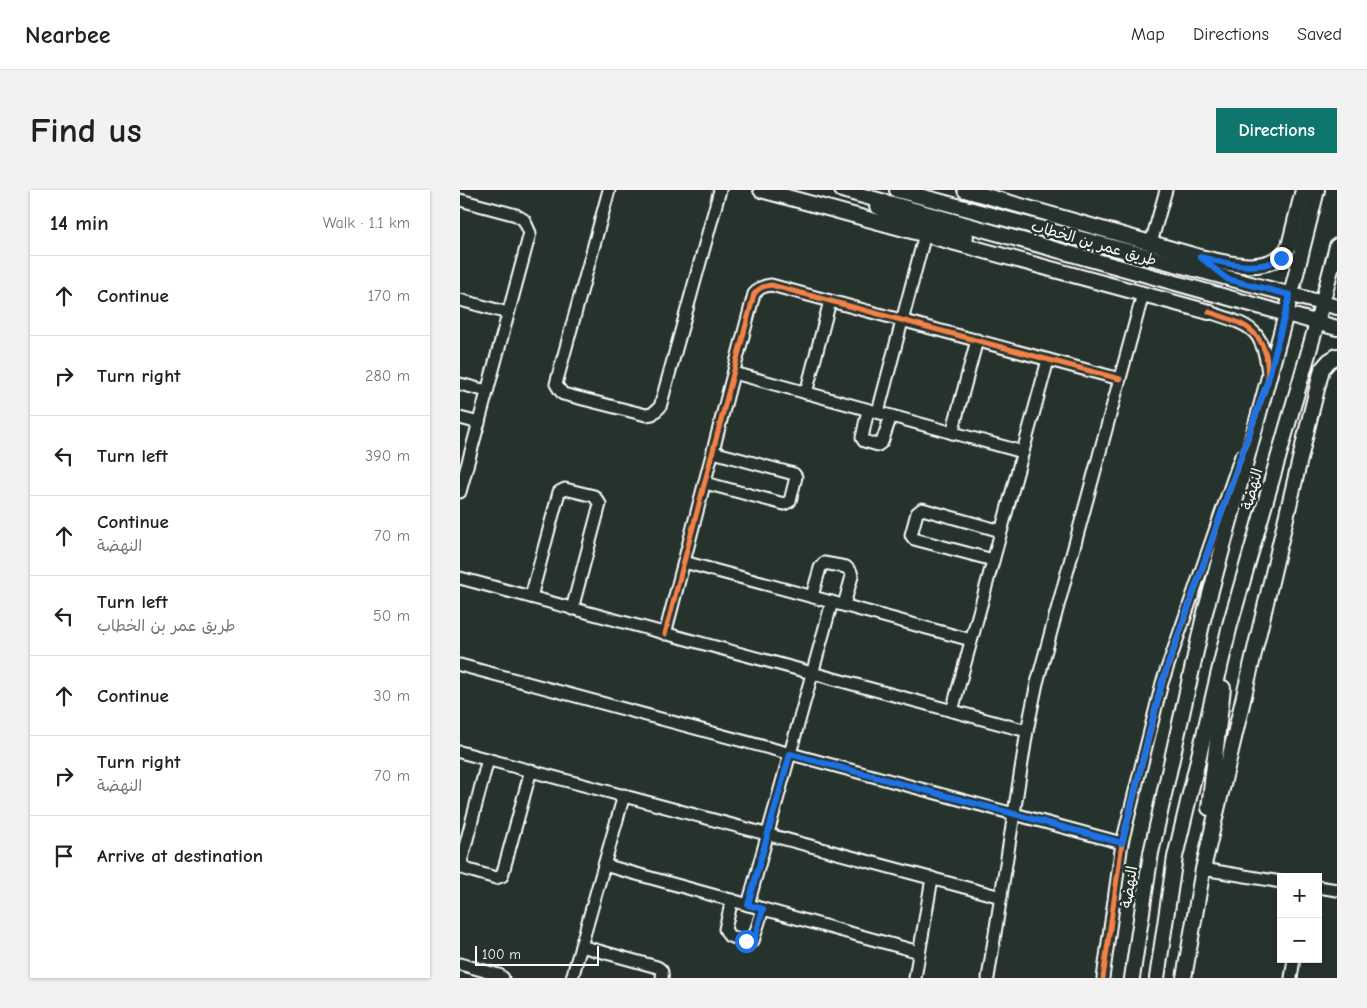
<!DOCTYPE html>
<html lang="en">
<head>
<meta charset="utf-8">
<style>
  :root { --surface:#fff; --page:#f2f2f2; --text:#202124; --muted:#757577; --line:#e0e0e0; --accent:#0f766e }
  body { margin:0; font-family:"Comic Neue","Playpen Sans Arabic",sans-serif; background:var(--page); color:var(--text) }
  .controls { position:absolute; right:15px; bottom:15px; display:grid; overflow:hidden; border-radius:0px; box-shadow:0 1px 4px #0004 }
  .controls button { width:45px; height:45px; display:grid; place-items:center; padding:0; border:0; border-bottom:1px solid var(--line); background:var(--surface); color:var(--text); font:25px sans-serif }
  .scale { position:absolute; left:15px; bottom:12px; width:124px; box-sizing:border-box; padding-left:5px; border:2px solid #fff; border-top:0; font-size:14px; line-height:18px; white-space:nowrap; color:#fff; -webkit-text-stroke:4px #26332d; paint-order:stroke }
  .stop { position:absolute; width:15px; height:15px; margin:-11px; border:4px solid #1a73e8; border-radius:50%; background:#fff }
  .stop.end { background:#1a73e8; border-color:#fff; box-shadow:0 1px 5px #0008 }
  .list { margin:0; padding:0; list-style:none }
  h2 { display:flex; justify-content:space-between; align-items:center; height:65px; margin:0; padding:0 20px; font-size:21px }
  h2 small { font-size:16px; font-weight:400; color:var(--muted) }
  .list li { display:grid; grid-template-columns:32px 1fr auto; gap:15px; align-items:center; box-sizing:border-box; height:80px; padding:0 20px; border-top:1px solid var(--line) }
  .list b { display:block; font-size:19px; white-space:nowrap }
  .list p { margin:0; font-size:16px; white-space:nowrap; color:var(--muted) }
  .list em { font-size:16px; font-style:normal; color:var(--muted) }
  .icon { flex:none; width:28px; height:28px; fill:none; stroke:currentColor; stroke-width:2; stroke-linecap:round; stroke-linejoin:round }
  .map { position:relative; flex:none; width:877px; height:788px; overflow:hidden; border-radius:0px }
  header { display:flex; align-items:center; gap:30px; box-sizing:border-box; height:70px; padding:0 25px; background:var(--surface); border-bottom:1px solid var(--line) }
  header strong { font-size:24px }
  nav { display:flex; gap:28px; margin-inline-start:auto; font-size:18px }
  .intro { display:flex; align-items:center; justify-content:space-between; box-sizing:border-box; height:120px; padding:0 30px }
  h1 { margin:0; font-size:35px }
  .button { padding:12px 22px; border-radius:0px; background:var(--accent); color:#fff; font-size:18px; font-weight:700 }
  main { display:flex; gap:30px; padding:0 30px }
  aside { flex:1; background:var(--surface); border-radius:0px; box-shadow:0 1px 4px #0004 }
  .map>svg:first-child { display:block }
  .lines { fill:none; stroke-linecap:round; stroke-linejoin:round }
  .minor-casing { stroke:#fff; stroke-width:15 }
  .major-casing { stroke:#fff; stroke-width:18 }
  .minor { stroke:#26332d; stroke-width:11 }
  .major { stroke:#26332d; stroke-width:14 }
  .cycleway-casing { stroke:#26332d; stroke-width:8 }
  .cycleway { stroke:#f48246; stroke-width:5 }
  .route { stroke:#1a73e8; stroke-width:6 }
  .labels { text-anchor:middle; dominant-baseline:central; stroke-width:5; stroke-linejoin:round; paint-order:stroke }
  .street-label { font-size:15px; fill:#fff; stroke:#26332d }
</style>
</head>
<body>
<header>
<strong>Nearbee</strong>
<nav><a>Map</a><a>Directions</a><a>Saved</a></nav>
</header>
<div class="intro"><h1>Find us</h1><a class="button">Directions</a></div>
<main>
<aside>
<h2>14 min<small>Walk · 1.1 km</small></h2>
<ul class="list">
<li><svg class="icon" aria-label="ahead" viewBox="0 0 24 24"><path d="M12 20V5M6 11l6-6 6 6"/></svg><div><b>Continue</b></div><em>170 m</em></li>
<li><svg class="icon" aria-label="right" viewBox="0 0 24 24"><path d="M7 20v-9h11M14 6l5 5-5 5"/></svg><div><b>Turn right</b></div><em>280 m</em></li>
<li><svg class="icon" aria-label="left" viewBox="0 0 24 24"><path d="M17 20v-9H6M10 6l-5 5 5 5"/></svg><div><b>Turn left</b></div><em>390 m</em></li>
<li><svg class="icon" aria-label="ahead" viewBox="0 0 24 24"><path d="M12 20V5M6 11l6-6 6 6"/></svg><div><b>Continue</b><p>النهضة</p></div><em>70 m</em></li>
<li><svg class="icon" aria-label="left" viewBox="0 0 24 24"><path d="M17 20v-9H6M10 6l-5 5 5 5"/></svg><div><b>Turn left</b><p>طريق عمر بن الخطاب</p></div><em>50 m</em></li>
<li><svg class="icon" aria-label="ahead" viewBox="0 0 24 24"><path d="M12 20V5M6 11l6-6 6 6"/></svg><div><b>Continue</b></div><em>30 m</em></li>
<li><svg class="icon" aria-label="right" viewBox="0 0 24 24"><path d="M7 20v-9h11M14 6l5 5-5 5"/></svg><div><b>Turn right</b><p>النهضة</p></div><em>70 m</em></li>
<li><svg class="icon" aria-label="arrive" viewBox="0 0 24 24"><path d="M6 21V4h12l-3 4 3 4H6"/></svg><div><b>Arrive at destination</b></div></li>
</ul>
</aside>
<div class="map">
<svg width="877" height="788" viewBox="0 0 877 788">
  <rect width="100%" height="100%" fill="#26332d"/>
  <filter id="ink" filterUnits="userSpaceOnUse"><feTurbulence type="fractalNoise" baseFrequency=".02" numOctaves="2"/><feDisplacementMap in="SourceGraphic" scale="10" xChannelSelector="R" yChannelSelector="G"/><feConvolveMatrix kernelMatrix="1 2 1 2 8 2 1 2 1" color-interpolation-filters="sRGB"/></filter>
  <g filter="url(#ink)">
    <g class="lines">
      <!-- minor casing -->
      <g class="minor-casing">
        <g id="minor">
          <polyline points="149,0 96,194 99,199 103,204 186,225 192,224 200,217 260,0"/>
          <polyline points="0,10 56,25 64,30 70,43 0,302"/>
          <polyline points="691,53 706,0"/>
          <polyline points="0,110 48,123"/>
          <path d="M749,122C791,136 803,137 808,184"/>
          <polyline points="274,183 563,262"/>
          <polyline points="0,194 27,201"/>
          <polyline points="346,203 370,111"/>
          <polyline points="408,220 402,248 404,251 418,255 422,252 431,226"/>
          <polyline points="418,222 465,44"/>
          <polyline points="0,228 19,233"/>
          <polyline points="492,243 517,150"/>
          <polyline points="245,293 324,314 330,311 336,287 334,284 253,262"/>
          <polyline points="533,370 454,349 451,345 457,323 462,319 541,341"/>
          <polyline points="224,372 511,450"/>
          <polyline points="0,388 567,541"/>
          <polyline points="352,406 360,378 364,373 386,377 391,382 392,386 384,415"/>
          <polyline points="71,407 99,302 105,299 134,306 140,314 112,419"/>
          <path d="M205,444L294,104C299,98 303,96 311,95L660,189"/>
          <polyline points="0,475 662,653"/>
          <polyline points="492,521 588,170"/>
          <polyline points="0,562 541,707"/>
          <polyline points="28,569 1,672 5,679 36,688 42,686 71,580"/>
          <polyline points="144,675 459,762"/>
          <polyline points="743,679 821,692"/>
          <polyline points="858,697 877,700"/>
          <polyline points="272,710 265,739 269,746 290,752 293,751 303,719"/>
          <polyline points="288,715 372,412"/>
          <path d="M121,756L197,777C202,779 203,782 202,788"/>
          <polyline points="0,774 39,785 43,788"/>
          <polyline points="112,788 164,605"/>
          <polyline points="455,788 472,688"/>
          <polyline points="528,788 567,541 577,493 683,104"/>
          <polyline points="643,788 662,653 702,493 781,266"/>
          <polyline points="831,788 834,769"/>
        </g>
      </g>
      <!-- major casing -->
      <g class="major-casing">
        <g id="major">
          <polyline points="301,0 749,122"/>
          <polyline points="382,0 877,138"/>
          <polyline points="437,0 877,117"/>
          <path d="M505,0L740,67C768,74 812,86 829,56L843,0"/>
          <polyline points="417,16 434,25 506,46"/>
          <polyline points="749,618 763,498"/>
          <polyline points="672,788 691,663 743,430 826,124 857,0"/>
          <polyline points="697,788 715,667 770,435 857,133 877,56"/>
          <polyline points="724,788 743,679 849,231 862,179 869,171 877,166"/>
        </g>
      </g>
      <!-- minor -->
      <use href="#minor" class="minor"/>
      <!-- major -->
      <use href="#major" class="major"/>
      <!-- cycleway casing -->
      <g class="cycleway-casing">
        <g id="cycleway">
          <path d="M205,444L294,104C299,98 303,96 311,95L660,189"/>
          <path d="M643,788L662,653L702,493L808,190C807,181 808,170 805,162C797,135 773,130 749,122"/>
        </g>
      </g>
      <!-- cycleway -->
      <use href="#cycleway" class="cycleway"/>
    </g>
  </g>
  <g class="lines" filter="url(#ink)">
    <!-- route -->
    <path class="route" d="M286,751H293L295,748L303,719L288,715L330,564L662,653L702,492L808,190L830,105L767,89L740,67C764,73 799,83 821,68"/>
  </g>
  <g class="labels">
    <!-- street labels -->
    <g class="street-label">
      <text transform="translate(634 53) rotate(16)">طريق عمر بن الخطاب</text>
      <text transform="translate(792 299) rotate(-74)">النهضة</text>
      <text transform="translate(669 697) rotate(-81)">النهضة</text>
    </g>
  </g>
</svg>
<div class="controls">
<button>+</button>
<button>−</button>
</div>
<div class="scale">100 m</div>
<div class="stop" style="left:286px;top:751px"></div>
<div class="stop end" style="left:821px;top:68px"></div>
</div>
</main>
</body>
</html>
